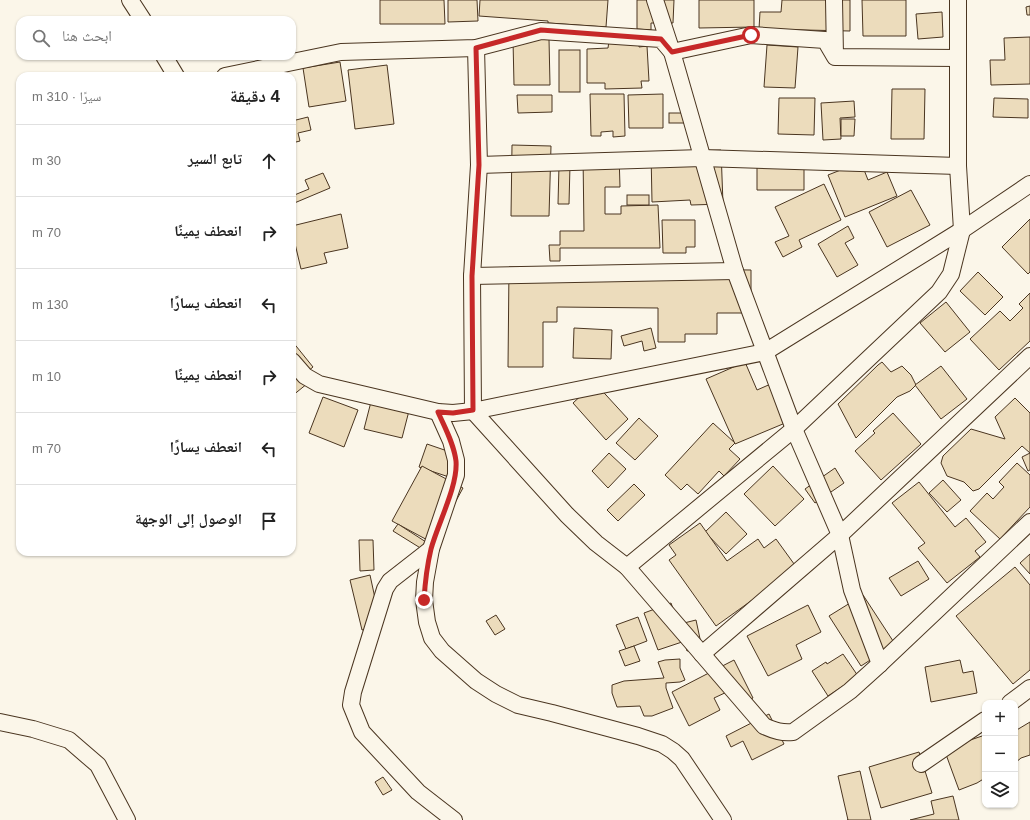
<!DOCTYPE html>
<html lang="ar">
<head>
<meta charset="utf-8">
<style>
  :root { --surface:#fff; --page:#f6f6f6; --text:#222; --muted:#767676; --line:#e0e0e0 }
  body { margin:0; font-family:Arial,"Noto Naskh Arabic",sans-serif; background:var(--page); color:var(--text); direction:rtl }
  .controls { position:absolute; right:12px; bottom:12px; display:grid; overflow:hidden; border-radius:8px; box-shadow:0 1px 3px #0004 }
  .controls button { width:36px; height:36px; display:grid; place-items:center; padding:0; border:0; border-bottom:1px solid var(--line); background:var(--surface); color:var(--text); font:20px sans-serif }
  .stop { position:absolute; width:12px; height:12px; margin:-9px; border:3px solid #c62828; border-radius:50%; background:#fff }
  .stop.end { background:#c62828; border-color:#fff; box-shadow:0 1px 4px #0008 }
  .list { margin:0; padding:0; list-style:none }
  h2 { display:flex; justify-content:space-between; align-items:center; height:52px; margin:0; padding:0 16px; font-size:17px }
  h2 small { font-size:13px; font-weight:400; color:var(--muted) }
  .list li { display:grid; grid-template-columns:26px 1fr auto; gap:12px; align-items:center; box-sizing:border-box; height:72px; padding:0 16px; border-top:1px solid var(--line) }
  .list b { display:block; font-size:15px; white-space:nowrap }
  .list em { font-size:13px; font-style:normal; color:var(--muted) }
  .icon { flex:none; width:22px; height:22px; fill:none; stroke:currentColor; stroke-width:2; stroke-linecap:round; stroke-linejoin:round }
  .map { position:relative; flex:none; width:1030px; height:820px; overflow:hidden; direction:ltr }
  .search { position:absolute; background:var(--surface); box-shadow:0 1px 3px #0004; left:16px; top:16px; width:280px; height:44px; display:flex; align-items:center; gap:10px; box-sizing:border-box; padding:0 14px; border-radius:12px; color:var(--muted); font-size:15px }
  .panel { position:absolute; background:var(--surface); box-shadow:0 1px 3px #0004; left:16px; top:72px; width:280px; height:484px; border-radius:12px; direction:rtl }
  .map>svg:first-child { display:block }
  .building { fill:#ecdcbc; stroke:#4a3520 }
  .lines { fill:none; stroke-linecap:round; stroke-linejoin:round }
  .street-casing { stroke:#4a3520; stroke-width:18 }
  .street { stroke:#fbf6e9; stroke-width:16 }
  .route { stroke:#c62828; stroke-width:5 }
</style>
</head>
<body>
<div class="map">
<svg width="1030" height="820" viewBox="0 0 1030 820">
  <rect width="100%" height="100%" fill="#fbf6e9"/>
  <!-- building -->
  <g class="building">
    <polygon points="380,0 444,0 445,24 380,24"/>
    <polygon points="448,0 477,0 478,21 448,22"/>
    <polygon points="480,0 608,0 606,27 548,23 548,21 479,16"/>
    <polygon points="637,0 674,0 673,23 651,23 651,30 637,29"/>
    <polygon points="699,0 754,0 754,27 699,28"/>
    <polygon points="782,0 850,0 850,31 759,29 760,12 781,12"/>
    <polygon points="862,0 906,0 906,36 863,36"/>
    <polygon points="1030,6 1030,15 1027,15 1026,7"/>
    <polygon points="942,12 943,37 918,39 916,14"/>
    <polygon points="1030,37 1030,84 991,85 990,60 1005,60 1004,38"/>
    <polygon points="549,39 550,85 514,85 513,40"/>
    <polygon points="609,41 639,42 639,47 647,46 649,81 641,81 642,88 605,89 605,83 587,83 587,49 608,48"/>
    <polygon points="767,45 798,47 795,88 764,87"/>
    <rect x="559" y="50" width="21" height="42"/>
    <polygon points="340,62 346,101 309,107 303,68"/>
    <polygon points="387,65 394,124 355,129 348,70"/>
    <polygon points="892,89 925,89 924,139 891,139"/>
    <polygon points="590,94 624,94 625,136 613,137 613,131 601,132 601,136 591,136"/>
    <polygon points="663,94 663,128 629,128 628,95"/>
    <polygon points="517,95 552,95 552,112 518,113"/>
    <polygon points="779,98 815,98 814,135 778,134"/>
    <polygon points="994,98 1028,99 1028,118 993,117"/>
    <polygon points="854,101 855,117 840,118 841,139 823,140 821,103"/>
    <rect x="669" y="113" width="20" height="10"/>
    <polygon points="308,117 311,130 298,133 300,141 292,143 292,121"/>
    <polygon points="841,119 855,119 854,136 841,136"/>
    <polygon points="512,145 551,146 549,216 511,216"/>
    <polygon points="721,150 723,204 691,205 690,200 652,202 651,152"/>
    <polygon points="619,154 620,187 605,187 605,214 621,214 621,206 658,205 660,248 560,248 560,261 550,261 549,245 560,245 560,231 584,231 583,155"/>
    <polygon points="804,157 804,190 757,190 757,158"/>
    <polygon points="861,162 868,180 887,172 897,196 845,217 828,175"/>
    <polygon points="559,165 570,165 569,204 558,204"/>
    <polygon points="323,173 330,188 292,204 292,196 309,189 305,180"/>
    <polygon points="824,184 841,220 799,240 802,247 783,257 775,242 789,236 775,207"/>
    <polygon points="911,190 930,225 887,247 869,212"/>
    <rect x="627" y="195" width="22" height="10"/>
    <polygon points="341,214 348,248 324,253 327,263 301,269 292,231 292,226"/>
    <polygon points="1030,219 1030,272 1028,274 1002,247"/>
    <polygon points="662,220 695,220 695,247 686,247 686,253 663,253"/>
    <polygon points="848,226 854,238 845,243 858,265 837,277 818,244"/>
    <polygon points="509,267 751,270 751,313 717,313 717,334 685,334 685,342 658,342 658,308 557,307 557,322 543,322 543,367 508,367"/>
    <polygon points="978,272 1003,297 985,315 960,291"/>
    <polygon points="1030,293 1030,341 999,370 970,339 1000,311 1010,321 1023,308 1019,304"/>
    <polygon points="946,302 970,332 945,352 920,323"/>
    <polygon points="574,328 612,330 611,359 573,358"/>
    <polygon points="651,328 656,348 644,351 642,341 624,346 621,336"/>
    <polygon points="292,341 313,367 307,372 313,379 292,396"/>
    <polygon points="745,362 757,390 773,383 790,421 735,444 706,379"/>
    <polygon points="882,362 891,372 902,366 911,375 916,385 910,391 897,397 856,438 838,404 878,365"/>
    <polygon points="941,366 967,399 941,419 915,385"/>
    <polygon points="595,383 628,419 606,440 573,403"/>
    <polygon points="373,394 411,403 402,438 364,429"/>
    <polygon points="323,397 358,410 344,447 309,433"/>
    <polygon points="1015,398 1030,413 1030,470 1028,471 1022,457 1030,453 1022,446 979,489 973,491 964,482 947,476 941,463 943,456 971,429 1005,439 995,417"/>
    <polygon points="893,413 921,444 881,480 855,451 875,433 873,431"/>
    <polygon points="639,418 658,436 635,460 616,443"/>
    <polygon points="713,423 735,443 729,449 740,459 724,476 719,471 698,494 687,484 681,490 665,475"/>
    <polygon points="427,444 459,455 452,478 419,467"/>
    <polygon points="609,453 626,469 608,488 592,471"/>
    <polygon points="1017,463 1030,475 1030,507 1000,539 970,511 987,493 993,499 1004,487 999,482"/>
    <polygon points="422,466 463,488 433,543 392,521"/>
    <polygon points="773,466 804,499 775,526 744,494"/>
    <polygon points="835,468 844,483 815,503 805,489"/>
    <polygon points="943,480 961,500 947,512 929,493"/>
    <polygon points="919,482 955,527 966,518 986,542 975,551 980,557 947,583 918,548 925,543 892,503"/>
    <polygon points="634,484 645,495 618,521 607,510"/>
    <polygon points="726,512 747,534 726,554 705,532"/>
    <polygon points="700,523 727,561 758,539 764,548 776,539 797,568 716,626 669,560 676,555 669,545"/>
    <polygon points="398,524 426,542 422,549 393,531"/>
    <polygon points="359,540 373,540 374,570 360,571"/>
    <polygon points="1030,554 1030,574 1020,563"/>
    <polygon points="918,561 929,579 901,596 889,578"/>
    <polygon points="1015,567 1030,585 1030,670 1013,684 956,616"/>
    <polygon points="370,575 381,626 362,630 350,580"/>
    <polygon points="863,595 895,644 861,666 829,616"/>
    <polygon points="671,603 685,641 658,650 644,613"/>
    <polygon points="808,605 821,632 796,645 802,659 768,676 747,636"/>
    <polygon points="496,615 505,629 495,635 486,621"/>
    <polygon points="638,617 647,641 626,649 616,625"/>
    <polygon points="696,620 702,648 687,651 680,624"/>
    <polygon points="634,646 640,661 625,666 619,651"/>
    <polygon points="843,654 858,676 828,696 812,671 826,662 827,664"/>
    <polygon points="680,659 680,668 685,680 680,682 666,683 666,688 673,708 652,716 644,716 640,706 617,707 612,693 612,685 624,681 664,678 658,662 665,660"/>
    <polygon points="734,660 753,698 737,706 729,691 714,698 720,710 689,726 672,692"/>
    <polygon points="960,660 963,673 973,671 977,693 931,702 925,667"/>
    <polygon points="769,714 784,744 752,760 743,741 731,747 726,736"/>
    <polygon points="1030,722 1030,755 1021,758 1015,763 1015,731"/>
    <polygon points="985,735 985,778 977,783 959,790 944,749"/>
    <polygon points="919,752 932,793 881,808 869,767"/>
    <polygon points="860,771 871,820 847,820 848,820 838,776"/>
    <polygon points="383,777 392,790 383,795 375,782"/>
    <polygon points="953,796 959,820 910,820 934,814 931,801"/>
  </g>
  <g class="lines">
    <!-- street casing -->
    <g class="street-casing">
      <g id="street">
        <polyline points="130,0 143,20"/>
        <polyline points="655,0 672,52 735,271 794,429 840,535 852,590 880,664"/>
        <polyline points="834,0 835,55"/>
        <polyline points="476,48 479,165 472,276 473,411 567,515 596,543 627,567 794,429 939,292 951,274 962,230 958,166 958,0"/>
        <polyline points="164,56 176,76"/>
        <polyline points="225,76 341,52 476,48 541,31 661,39 672,52 751,35 825,40 835,57 957,58"/>
        <polyline points="479,165 702,158 958,166"/>
        <polyline points="472,276 735,271"/>
        <polyline points="292,361 305,376 319,384 438,412 453,413 473,411 765,352 962,230 1030,184"/>
        <polyline points="438,412 451,441 456,460 456,475 431,549 425,582 424,600 427,622 432,638 442,651 476,681 496,694 518,705 552,713 638,736 662,744 673,751 682,759 723,820"/>
        <polyline points="431,549 390,581 385,589 353,692 351,705 362,732 418,792 454,820"/>
        <path d="M627,567L764,726C775,731 782,733 793,732L850,691L880,664L1030,522"/>
        <polyline points="702,654 840,535 1030,356"/>
        <polyline points="1010,703 1030,688"/>
        <polyline points="0,722 33,729 69,740 98,765 127,820"/>
        <polyline points="921,764 985,720"/>
      </g>
    </g>
    <!-- street -->
    <use href="#street" class="street"/>
  </g>
  <g class="lines">
    <!-- route -->
    <path class="route" d="M424,600C425,583 427,566 431,549C438,523 458,486 456,461C454,444 445,428 438,412L453,413L473,410L472,276L479,165L476,48L541,30L661,39L672,52L751,35"/>
  </g>
</svg>
<div class="controls">
<button>+</button>
<button>−</button>
<button><svg class="icon" aria-label="layers" viewBox="0 0 24 24"><path d="M12 4l9 5-9 5-9-5zM3 14l9 5 9-5"/></svg></button>
</div>
<div class="stop" style="left:751px;top:35px"></div>
<div class="stop end" style="left:424px;top:600px"></div>
<div class="search"><svg class="icon" aria-label="search" viewBox="0 0 24 24"><circle cx="10" cy="10" r="6"/><path d="M15 15l6 6"/></svg>ابحث هنا</div>
<section class="panel">
<h2>4 دقيقة<small>سيرًا · 310 m</small></h2>
<ul class="list">
<li><svg class="icon" aria-label="ahead" viewBox="0 0 24 24"><path d="M12 20V5M6 11l6-6 6 6"/></svg><div><b>تابع السير</b></div><em>30 m</em></li>
<li><svg class="icon" aria-label="right" viewBox="0 0 24 24"><path d="M7 20v-9h11M14 6l5 5-5 5"/></svg><div><b>انعطف يمينًا</b></div><em>70 m</em></li>
<li><svg class="icon" aria-label="left" viewBox="0 0 24 24"><path d="M17 20v-9H6M10 6l-5 5 5 5"/></svg><div><b>انعطف يسارًا</b></div><em>130 m</em></li>
<li><svg class="icon" aria-label="right" viewBox="0 0 24 24"><path d="M7 20v-9h11M14 6l5 5-5 5"/></svg><div><b>انعطف يمينًا</b></div><em>10 m</em></li>
<li><svg class="icon" aria-label="left" viewBox="0 0 24 24"><path d="M17 20v-9H6M10 6l-5 5 5 5"/></svg><div><b>انعطف يسارًا</b></div><em>70 m</em></li>
<li><svg class="icon" aria-label="arrive" viewBox="0 0 24 24"><path d="M6 21V4h12l-3 4 3 4H6"/></svg><div><b>الوصول إلى الوجهة</b></div></li>
</ul>
</section>
</div>
</body>
</html>
